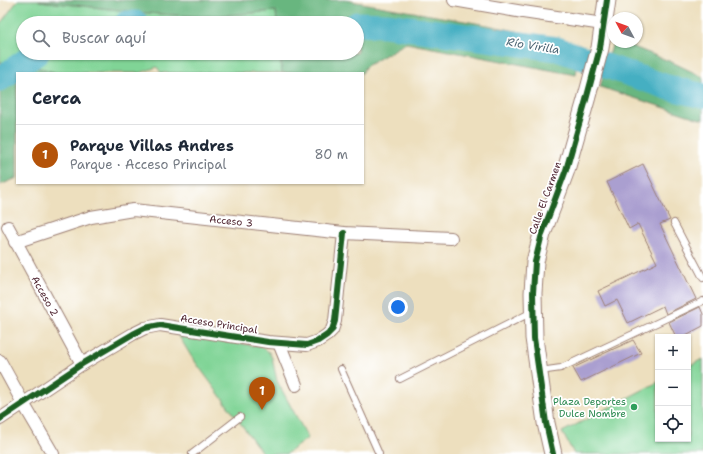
<!DOCTYPE html>
<html lang="es">
<head>
<meta charset="utf-8">
<style>
  :root { --surface:#fff; --page:#f2f2f3; --text:#1f2937; --muted:#747a83; --line:#e0e1e3; --accent:#b45309 }
  body { margin:0; font-family:"Shantell Sans",sans-serif; background:var(--page); color:var(--text) }
  .controls { position:absolute; right:12px; bottom:12px; display:grid; overflow:hidden; border-radius:0px; box-shadow:0 1px 3px #0004 }
  .controls button { width:36px; height:36px; display:grid; place-items:center; padding:0; border:0; border-bottom:1px solid var(--line); background:var(--surface); color:var(--text); font:20px sans-serif }
  .compass { position:absolute; left:607px; top:12px; width:36px; height:36px; border-radius:50%; background:var(--surface); box-shadow:0 1px 3px #0004; rotate:311deg }
  .you { position:absolute; left:398px; top:307px; width:14px; height:14px; margin:-10px; border:3px solid #fff; border-radius:50%; background:#1a73e8; box-shadow:0 0 0 6px #1a73e833 }
  .badge { display:grid; place-items:center; width:26px; height:26px; border-radius:50%; background:var(--accent); color:#fff; font-size:13px; font-weight:700 }
  .pin { position:absolute; translate:-50% -33px; filter:drop-shadow(0 1px 2px #0008) }
  .pin::after { content:''; position:absolute; top:21px; width:14px; height:12px; background:inherit; clip-path:polygon(0 0,100% 0,50% 100%) }
  .list { margin:0; padding:0; list-style:none }
  h2 { display:flex; justify-content:space-between; align-items:center; height:52px; margin:0; padding:0 16px; font-size:17px }
  h2 small { font-size:13px; font-weight:400; color:var(--muted) }
  .list li { display:grid; grid-template-columns:26px 1fr auto; gap:12px; align-items:center; box-sizing:border-box; height:60px; padding:0 16px; border-top:1px solid var(--line) }
  .list b { display:block; font-size:15px; white-space:nowrap }
  .list p { margin:0; font-size:13px; white-space:nowrap; color:var(--muted) }
  .list em { font-size:13px; font-style:normal; color:var(--muted) }
  .icon { flex:none; width:22px; height:22px; fill:none; stroke:currentColor; stroke-width:2; stroke-linecap:round; stroke-linejoin:round }
  .map { position:relative; flex:none; width:703px; height:454px; overflow:hidden }
  .search { position:absolute; background:var(--surface); box-shadow:0 1px 3px #0004; left:16px; top:16px; width:348px; height:44px; display:flex; align-items:center; gap:10px; box-sizing:border-box; padding:0 14px; border-radius:22px; color:var(--muted); font-size:15px }
  .panel { position:absolute; background:var(--surface); box-shadow:0 1px 3px #0004; left:16px; top:72px; width:348px; height:112px; border-radius:0px }
  .map>svg:first-child { display:block }
  .green { fill:#80d496; stroke:#657a60 }
  .forest { fill:#68b67f; stroke:#596a55 }
  .lines { fill:none; stroke-linecap:round; stroke-linejoin:round }
  .river { stroke:#44afc2; stroke-width:25 }
  .building { fill:#aa9fd0 }
  .lane-casing { stroke:#9c7f74; stroke-width:8 }
  .street-casing { stroke:#9c7f74; stroke-width:14 }
  .secondary-casing { stroke:#9c7f74; stroke-width:19 }
  .lane { stroke:#fff; stroke-width:6 }
  .street { stroke:#fff; stroke-width:12 }
  .secondary { stroke:#fff; stroke-width:17 }
  .cycleway-casing { stroke:#fff; stroke-width:8 }
  .cycleway { stroke:#1b5e20; stroke-width:6 }
  .leisure-dot { fill:#2e9e5b; stroke:#fff; stroke-width:1.5 }
  .labels { text-anchor:middle; dominant-baseline:central; stroke-width:3.5; stroke-linejoin:round; paint-order:stroke }
  .street-label { font-size:10px; fill:#4a1f2b; stroke:#fff }
  .leisure-label { font-size:10px; fill:#27864d; stroke:#fff; text-anchor:end }
  .water-label { font-size:11px; font-style:italic; fill:#47606f; stroke:#fff }
</style>
</head>
<body>
<div class="map">
<svg width="703" height="454" viewBox="0 0 703 454">
  <rect width="100%" height="100%" fill="#fff"/>
  <filter id="ink" filterUnits="userSpaceOnUse"><feTurbulence type="fractalNoise" baseFrequency=".025" numOctaves="2"/><feDisplacementMap in="SourceGraphic" scale="8" xChannelSelector="R" yChannelSelector="G"/><feConvolveMatrix kernelMatrix="1 2 1 2 8 2 1 2 1" color-interpolation-filters="sRGB"/></filter>
  <filter id="wash" filterUnits="userSpaceOnUse"><feTurbulence type="fractalNoise" baseFrequency=".012" numOctaves="4" result="noise"/><feDisplacementMap in="SourceGraphic" scale="16" xChannelSelector="R" yChannelSelector="G"/><feGaussianBlur stdDeviation="0.9" result="paint"/><feColorMatrix in="noise" values="0 0 0 0 0 0 0 0 0 0 0 0 0 0 0 0 0 1.4 0 .05"/><feComposite in="paint" operator="in"/></filter>
  <g filter="url(#wash)">
    <rect width="100%" height="100%" fill="#eddfbe"/>
    <!-- green -->
    <g class="green">
      <polygon points="18,0 39,0 39,1 146,13 203,17 276,11 277,23 23,23 23,53 280,53 282,73 161,73 157,67 140,73 56,73 45,69 0,62 0,24"/>
      <polygon points="177,333 262,347 269,352 272,358 277,381 308,438 286,454 263,454 191,356"/>
      <polygon points="703,359 703,454 574,454 562,432 658,382 658,439 688,439 688,366"/>
    </g>
    <!-- forest -->
    <g class="forest">
      <polygon points="39,0 345,0 487,25 580,44 576,75 406,43 365,67 362,73 282,73 280,53 357,53 357,23 277,23 276,11 203,17 146,13 39,1"/>
      <polygon points="613,42 621,42 674,63 703,77 703,120 600,87"/>
      <polygon points="0,62 45,69 56,73 17,73 17,178 0,185"/>
    </g>
    <g class="lines">
      <!-- river -->
      <g class="river">
        <polyline points="127,23 136,23"/>
        <polyline points="357,24 386,25 557,49 667,87 703,96"/>
        <polyline points="0,79 37,53"/>
      </g>
    </g>
    <g id="blocks">
      <!-- building -->
      <g class="building">
        <polygon points="643,164 670,220 660,224 696,299 666,314 663,306 628,323 617,300 605,306 598,291 657,263 638,224 629,229 607,182"/>
        <polygon points="700,307 703,314 703,326 682,337 676,337 669,322"/>
        <polygon points="633,340 641,353 581,382 573,368"/>
      </g>
    </g>
  </g>
  <g filter="url(#ink)">
    <use href="#blocks" fill-opacity="0" stroke="#9c7f74" stroke-width="1"/>
    <g class="lines">
      <!-- lane casing -->
      <g class="lane-casing">
        <g id="lane">
          <polyline points="674,223 703,278"/>
          <polyline points="341,369 379,454"/>
          <polyline points="540,371 561,368 703,301"/>
          <polyline points="400,379 532,312"/>
          <polyline points="192,454 240,417"/>
        </g>
      </g>
      <!-- street casing -->
      <g class="street-casing">
        <g id="street">
          <polyline points="454,0 523,12 603,24"/>
          <polyline points="8,227 82,364"/>
          <polyline points="15,242 91,217 133,210 344,233 451,238"/>
          <polyline points="279,343 296,385"/>
          <polyline points="0,361 23,403 53,454"/>
          <polyline points="0,419 82,364 133,334 145,328 160,325 268,342 307,345 318,341 327,335 332,330 335,321 344,233"/>
        </g>
      </g>
      <!-- secondary casing -->
      <g class="secondary-casing">
        <polyline id="secondary" points="553,454 546,423 534,338 533,293 535,262 542,234 566,170 586,100 600,48 607,0"/>
      </g>
      <!-- lane -->
      <use href="#lane" class="lane"/>
      <!-- street -->
      <use href="#street" class="street"/>
      <!-- secondary -->
      <use href="#secondary" class="secondary"/>
      <!-- cycleway casing -->
      <g class="cycleway-casing">
        <g id="cycleway">
          <polyline points="0,419 82,364 133,334 145,328 160,325 268,342 307,345 318,341 327,335 332,330 335,321 344,233"/>
          <polyline points="553,454 546,423 534,338 533,293 535,262 542,234 566,170 586,100 600,48 607,0"/>
        </g>
      </g>
      <!-- cycleway -->
      <use href="#cycleway" class="cycleway"/>
    </g>
  </g>
  <!-- markers -->
  <circle class="leisure-dot" cx="634" cy="407" r="4"/>
  <g class="labels">
    <!-- street labels -->
    <g class="street-label">
      <text transform="translate(545 198) rotate(-70)">Calle El Carmen</text>
      <text transform="translate(231 221) rotate(6)">Acceso 3</text>
      <text transform="translate(45 296) rotate(61)">Acceso 2</text>
      <text transform="translate(219 324) rotate(9)">Acceso Principal</text>
    </g>
    <!-- leisure labels -->
    <g class="leisure-label">
      <text x="626" y="401">Plaza Deportes<tspan x="626" dy="12">Dulce Nombre</tspan></text>
    </g>
    <!-- water labels -->
    <g class="water-label">
      <text transform="translate(533 46) rotate(9)">Río Virilla</text>
    </g>
  </g>
</svg>
<div class="controls">
<button>+</button>
<button>−</button>
<button><svg class="icon" aria-label="locate" viewBox="0 0 24 24"><circle cx="12" cy="12" r="6"/><path d="M12 2v4M12 18v4M2 12h4M18 12h4"/></svg></button>
</div>
<svg class="compass" viewBox="-18 -18 36 36"><path d="M0-13l5 13h-10z" fill="#e53935"/><path d="M0 13l5-13h-10z" fill="#747a83"/></svg>
<div class="you"></div>
<div class="pin badge" style="left:262px;top:410px">1</div>
<div class="search"><svg class="icon" aria-label="search" viewBox="0 0 24 24"><circle cx="10" cy="10" r="6"/><path d="M15 15l6 6"/></svg>Buscar aquí</div>
<section class="panel">
<h2>Cerca<small></small></h2>
<ul class="list">
<li><span class="badge">1</span><div><b>Parque Villas Andres</b><p>Parque · Acceso Principal</p></div><em>80 m</em></li>
</ul>
</section>
</div>
</body>
</html>
